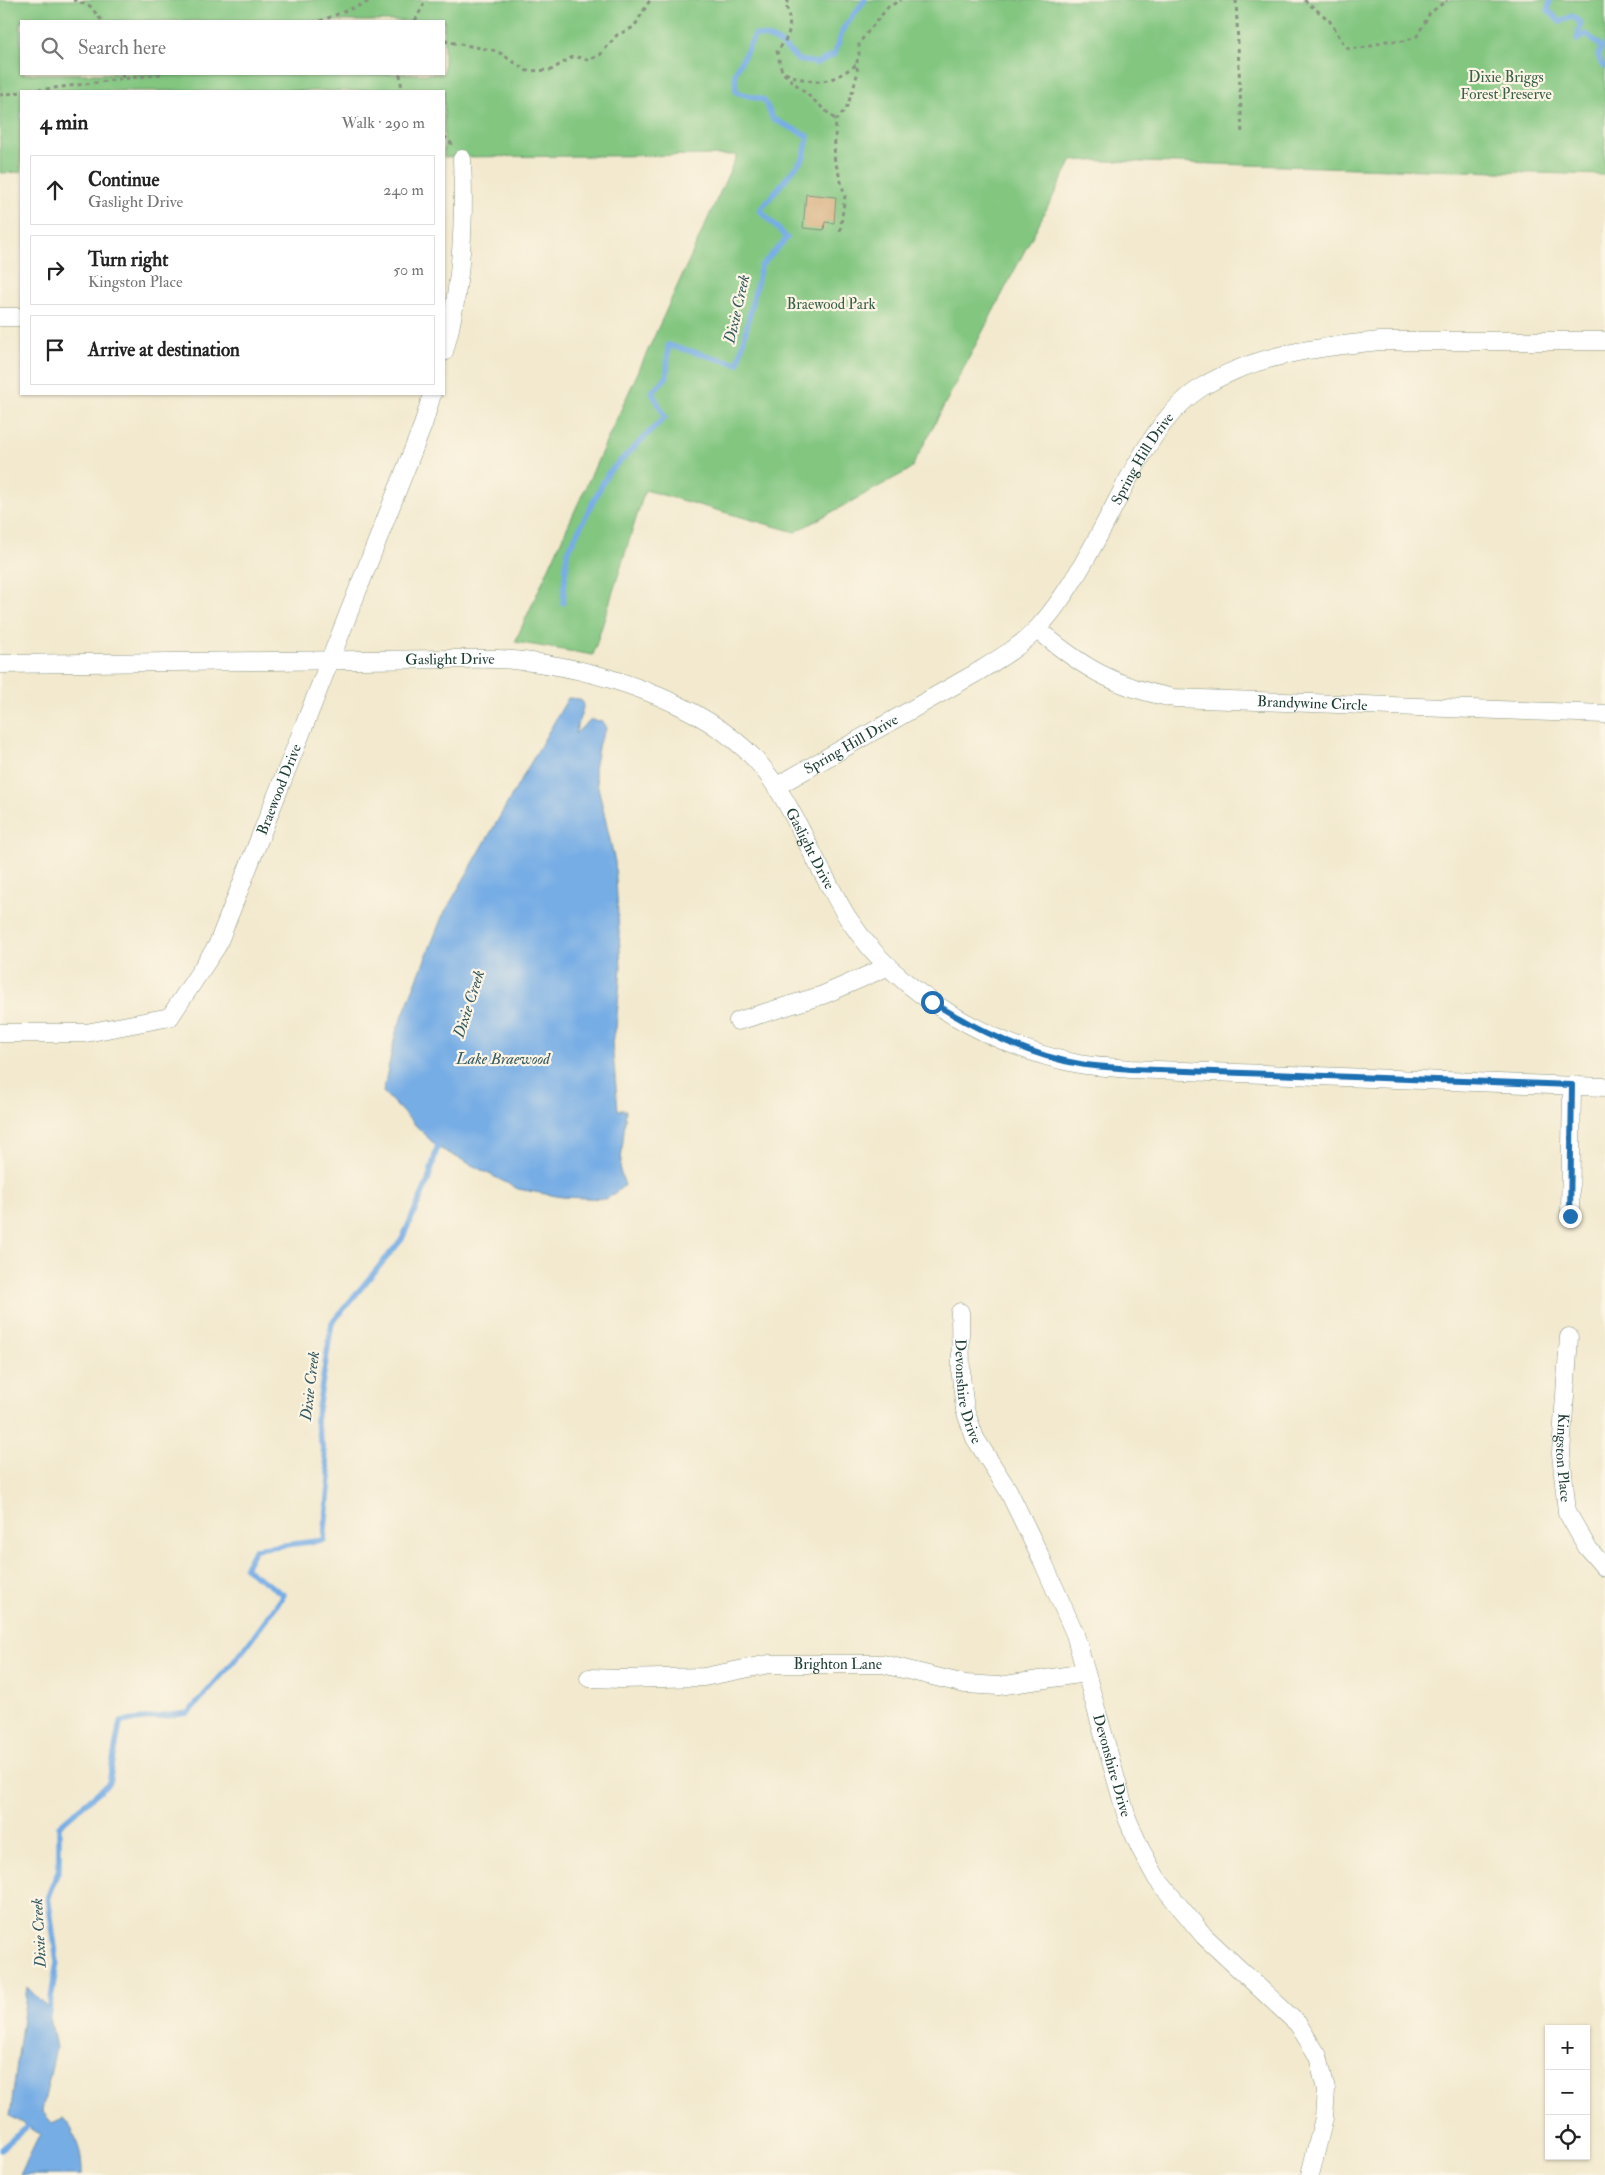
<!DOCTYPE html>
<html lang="en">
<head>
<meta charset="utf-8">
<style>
  :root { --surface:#fff; --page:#f2f2f2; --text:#222; --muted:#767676; --line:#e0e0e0 }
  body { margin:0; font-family:"IM FELL Double Pica",serif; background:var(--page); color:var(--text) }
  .controls { position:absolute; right:15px; bottom:15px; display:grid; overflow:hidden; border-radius:0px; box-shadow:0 1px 4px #0004 }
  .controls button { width:45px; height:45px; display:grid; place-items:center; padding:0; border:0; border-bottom:1px solid var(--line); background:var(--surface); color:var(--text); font:25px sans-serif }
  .stop { position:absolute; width:15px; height:15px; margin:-11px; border:4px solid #1f6fb2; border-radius:50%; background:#fff }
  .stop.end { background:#1f6fb2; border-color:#fff; box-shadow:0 1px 5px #0008 }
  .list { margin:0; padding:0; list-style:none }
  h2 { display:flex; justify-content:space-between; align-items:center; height:65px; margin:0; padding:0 20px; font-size:21px }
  h2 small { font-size:16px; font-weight:400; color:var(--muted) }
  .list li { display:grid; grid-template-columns:32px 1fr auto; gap:15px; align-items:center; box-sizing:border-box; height:70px; margin:0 10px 10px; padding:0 10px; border:1px solid var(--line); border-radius:0px }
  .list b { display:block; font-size:19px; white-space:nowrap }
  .list p { margin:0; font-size:16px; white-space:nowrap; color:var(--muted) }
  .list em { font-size:16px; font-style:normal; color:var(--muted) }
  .icon { flex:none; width:28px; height:28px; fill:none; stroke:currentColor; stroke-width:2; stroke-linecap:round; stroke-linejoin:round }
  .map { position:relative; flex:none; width:1605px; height:2175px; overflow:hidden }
  .search { position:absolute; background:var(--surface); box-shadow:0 1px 4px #0004; left:20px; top:20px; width:425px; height:55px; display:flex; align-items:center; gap:12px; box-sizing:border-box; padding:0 18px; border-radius:0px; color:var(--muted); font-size:19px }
  .panel { position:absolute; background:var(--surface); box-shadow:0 1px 4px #0004; left:20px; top:90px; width:425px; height:305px; border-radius:0px }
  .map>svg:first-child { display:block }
  .green { fill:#82c680; stroke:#50825a; fill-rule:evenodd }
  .water { fill:#77ade5; stroke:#4b758c }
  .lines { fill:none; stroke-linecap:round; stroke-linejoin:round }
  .stream { stroke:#77ade5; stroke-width:5.5 }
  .building { fill:#d7af7f }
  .minor-casing { stroke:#889381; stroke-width:19 }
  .path { stroke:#889381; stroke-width:3; stroke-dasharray:4 4; stroke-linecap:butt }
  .minor { stroke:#fff; stroke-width:18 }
  .route { stroke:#1f6fb2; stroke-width:6 }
  .labels { text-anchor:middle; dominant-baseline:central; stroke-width:4.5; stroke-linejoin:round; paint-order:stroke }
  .park-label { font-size:15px; fill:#385f47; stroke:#fcf5e5 }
  .street-label { font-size:15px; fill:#1f3d34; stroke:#fcf5e5 }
  .water-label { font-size:16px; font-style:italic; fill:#355960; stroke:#fcf5e5 }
</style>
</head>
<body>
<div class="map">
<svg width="1605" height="2175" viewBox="0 0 1605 2175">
  <rect width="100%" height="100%" fill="#fcf5e5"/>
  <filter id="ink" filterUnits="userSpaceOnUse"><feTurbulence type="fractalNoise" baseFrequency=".02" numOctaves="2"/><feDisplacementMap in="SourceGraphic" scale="10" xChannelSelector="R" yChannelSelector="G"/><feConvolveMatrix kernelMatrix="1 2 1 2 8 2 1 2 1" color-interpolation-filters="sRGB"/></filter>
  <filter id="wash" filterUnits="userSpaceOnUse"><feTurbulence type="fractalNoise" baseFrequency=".0096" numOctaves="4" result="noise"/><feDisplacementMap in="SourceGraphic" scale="20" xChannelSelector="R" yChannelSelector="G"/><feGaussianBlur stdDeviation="1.12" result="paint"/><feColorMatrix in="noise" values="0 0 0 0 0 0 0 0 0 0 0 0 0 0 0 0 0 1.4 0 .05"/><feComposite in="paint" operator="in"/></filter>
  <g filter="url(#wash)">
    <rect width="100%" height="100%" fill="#f2e9ce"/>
    <!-- green -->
    <path class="green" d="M0,0H1605V175L1072,160L911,469L795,532L645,490L593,655L515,642L737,155L444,157V91H21V172L0,173ZM21,21H444V74H21Z"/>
    <!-- water -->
    <g class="water">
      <polygon points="568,698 580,699 584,704 575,734 590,720 603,721 606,729 599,743 594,769 615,862 621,968 616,1028 612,1042 618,1110 626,1110 620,1171 625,1185 607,1199 562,1197 518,1189 437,1147 383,1092 396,1032 442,917"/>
      <path d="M27,1987L48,2008L56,2048L42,2111L52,2123L63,2118C76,2129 83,2158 82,2175H20L40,2134L10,2116Z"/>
    </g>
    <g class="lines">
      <!-- stream -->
      <g class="stream">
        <polyline points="1550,0 1548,10 1560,22 1572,16 1581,23 1577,40 1586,34 1602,47 1598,55 1602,65 1605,67"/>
        <path d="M563,603L567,553L608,473L665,417L652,392L667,377L668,345L738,364L761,266L787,238L760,210L804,157L808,136L773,119L764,100L736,92L735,73L755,35C777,37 784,45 798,60L817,63L835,54L843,29L865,0"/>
        <polyline points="48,2017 57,1962 48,1896 59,1869 59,1826 109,1783 120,1722 188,1713 243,1651 284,1595 245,1568 255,1549 324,1540 330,1477 316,1421 332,1323 402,1239 428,1181 439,1141"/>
        <polyline points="0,2150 30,2124 31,2120"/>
      </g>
    </g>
    <g id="blocks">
      <!-- building -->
      <polygon class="building" points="806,194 836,197 834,223 825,222 824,230 803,228"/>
    </g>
  </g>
  <g filter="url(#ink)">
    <use href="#blocks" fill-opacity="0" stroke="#889381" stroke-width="1"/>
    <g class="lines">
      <!-- minor casing -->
      <g class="minor-casing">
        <g id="minor">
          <polyline points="0,317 21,317"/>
          <path d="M444,352C462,289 465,224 462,159"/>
          <path id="s1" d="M1037,629C1083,668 1115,687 1174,698L1605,714"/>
          <path id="s2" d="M0,664L449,659C470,659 492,658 513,660C593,667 700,700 756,760C789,797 806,845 831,888C837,899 843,911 850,921C899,995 993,1047 1079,1064C1095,1067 1113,1067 1130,1069L1605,1087"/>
          <path id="s3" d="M777,786L976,673C997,660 1020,647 1037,629C1074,590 1105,522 1131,474C1149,442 1170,407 1202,387C1256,354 1319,347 1380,341H1605"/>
          <polyline points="738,1021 823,995 889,966"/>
          <path id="s4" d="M0,1033H86L170,1017L217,946L423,425L432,394"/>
          <polyline points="1570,1216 1572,1085"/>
          <path id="s5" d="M960,1312L961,1376L965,1410L975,1438L1008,1490L1043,1562L1075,1634L1127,1818L1140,1848L1157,1879L1204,1936L1298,2024L1318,2056L1326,2090L1324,2118L1310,2175"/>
          <path id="s6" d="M1569,1337L1561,1453L1567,1512L1587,1547L1605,1568"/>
          <path id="s7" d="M589,1678L621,1679L704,1677L769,1664H883L965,1684L999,1686L1085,1673"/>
        </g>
      </g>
      <!-- path -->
      <g class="path">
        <polyline points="73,0 90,6 102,21"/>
        <path d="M789,0L786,3C791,26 793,33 777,51L782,72L836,120"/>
        <polyline points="1236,0 1242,135"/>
        <polyline points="1304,0 1329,20 1344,44 1349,49 1368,47 1386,41 1405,41 1417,36 1430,13 1447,0"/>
        <polyline points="320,21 373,0"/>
        <polyline points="415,21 426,0"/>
        <polyline points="444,41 497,51 527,71 551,70 574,56 588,60 600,55 617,35 634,27 650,0"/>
        <path d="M785,73C817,86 828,84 856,65"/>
        <polyline points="122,74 124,79"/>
        <polyline points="400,74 402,91"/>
        <polyline points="30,91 163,74"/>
        <polyline points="0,95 21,92"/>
        <polyline points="444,136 454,146"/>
        <polyline points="840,231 845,196 834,157 836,120 846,109 853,90 858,71 856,65 859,55 859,43 888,7 901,0"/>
      </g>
      <!-- minor -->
      <use href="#minor" class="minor"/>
    </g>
  </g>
  <g class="lines" filter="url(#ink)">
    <!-- route -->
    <path class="route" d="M932,1002C977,1030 1027,1055 1080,1064C1096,1067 1113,1067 1130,1069L1572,1085L1570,1216"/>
  </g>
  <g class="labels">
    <!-- park labels -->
    <g class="park-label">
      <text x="1506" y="77">Dixie Briggs<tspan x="1506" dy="17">Forest Preserve</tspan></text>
      <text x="831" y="304">Braewood Park</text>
    </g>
    <!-- street labels -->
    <g class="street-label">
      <text stroke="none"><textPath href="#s3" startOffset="505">Spring Hill Drive</textPath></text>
      <text stroke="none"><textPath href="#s2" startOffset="450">Gaslight Drive</textPath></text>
      <text stroke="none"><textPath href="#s1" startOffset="294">Brandywine Circle</textPath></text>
      <text stroke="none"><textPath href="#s3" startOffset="85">Spring Hill Drive</textPath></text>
      <text stroke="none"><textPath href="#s4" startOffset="425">Braewood Drive</textPath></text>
      <text stroke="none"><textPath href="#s2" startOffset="885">Gaslight Drive</textPath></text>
      <text stroke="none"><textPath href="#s5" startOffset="80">Devonshire Drive</textPath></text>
      <text stroke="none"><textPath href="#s6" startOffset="121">Kingston Place</textPath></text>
      <text stroke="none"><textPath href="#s7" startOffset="250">Brighton Lane</textPath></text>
      <text stroke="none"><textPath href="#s5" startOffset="485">Devonshire Drive</textPath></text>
    </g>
    <!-- water labels -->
    <g class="water-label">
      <text transform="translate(737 309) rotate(-77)">Dixie Creek</text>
      <text transform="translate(469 1004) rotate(-72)">Dixie Creek</text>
      <text x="503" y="1059">Lake Braewood</text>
      <text transform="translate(310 1386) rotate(-83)">Dixie Creek</text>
      <text transform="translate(39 1933) rotate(-93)">Dixie Creek</text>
    </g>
  </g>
</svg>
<div class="controls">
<button>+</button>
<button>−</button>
<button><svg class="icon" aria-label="locate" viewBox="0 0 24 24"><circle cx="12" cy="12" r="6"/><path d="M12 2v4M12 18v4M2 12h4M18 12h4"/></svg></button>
</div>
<div class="stop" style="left:932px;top:1002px"></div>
<div class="stop end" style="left:1570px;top:1216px"></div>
<div class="search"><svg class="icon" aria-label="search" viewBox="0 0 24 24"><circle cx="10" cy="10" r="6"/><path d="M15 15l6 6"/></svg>Search here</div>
<section class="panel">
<h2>4 min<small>Walk · 290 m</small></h2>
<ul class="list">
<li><svg class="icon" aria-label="ahead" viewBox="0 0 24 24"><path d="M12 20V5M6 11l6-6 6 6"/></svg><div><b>Continue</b><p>Gaslight Drive</p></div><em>240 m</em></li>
<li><svg class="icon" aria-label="right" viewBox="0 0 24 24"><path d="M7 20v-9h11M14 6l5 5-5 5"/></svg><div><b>Turn right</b><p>Kingston Place</p></div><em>50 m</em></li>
<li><svg class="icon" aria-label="arrive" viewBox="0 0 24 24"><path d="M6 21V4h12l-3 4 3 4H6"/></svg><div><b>Arrive at destination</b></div></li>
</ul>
</section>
</div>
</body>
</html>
